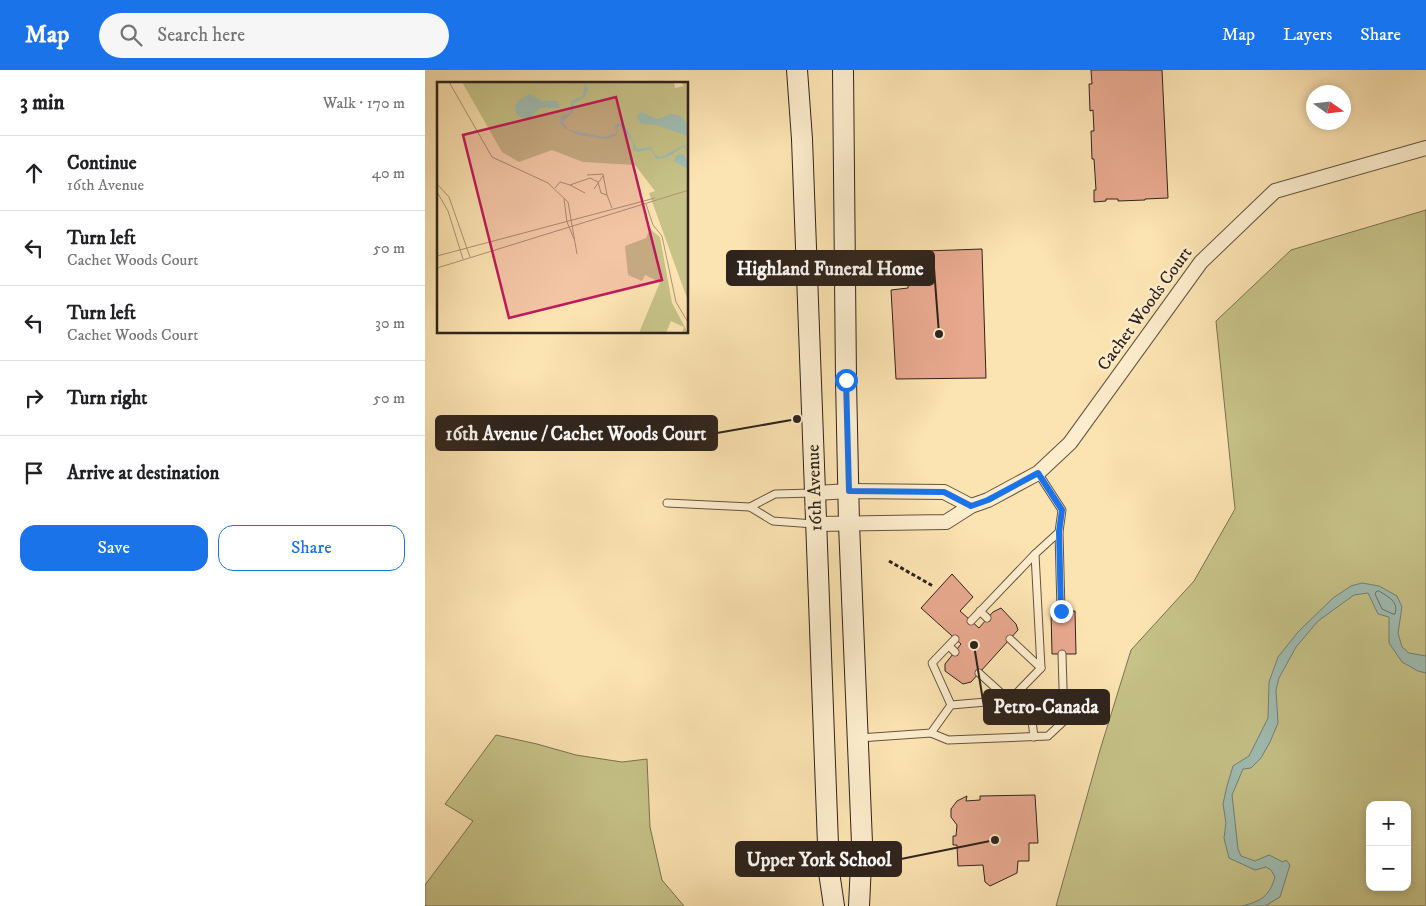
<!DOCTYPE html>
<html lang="en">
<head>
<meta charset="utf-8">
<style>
  :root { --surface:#fff; --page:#f6f6f6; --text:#202124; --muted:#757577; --line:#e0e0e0; --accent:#1a73e8 }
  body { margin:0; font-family:"IM FELL DW Pica",serif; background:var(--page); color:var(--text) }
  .controls { position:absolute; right:15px; bottom:15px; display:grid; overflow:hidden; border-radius:10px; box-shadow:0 2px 8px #0003 }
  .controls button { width:45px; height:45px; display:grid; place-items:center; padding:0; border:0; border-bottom:1px solid var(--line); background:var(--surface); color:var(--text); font:25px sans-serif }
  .compass { position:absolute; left:881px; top:15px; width:45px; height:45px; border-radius:50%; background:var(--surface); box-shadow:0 2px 8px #0003; rotate:104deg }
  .stop { position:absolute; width:15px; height:15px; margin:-11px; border:4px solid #1a73e8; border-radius:50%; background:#fff }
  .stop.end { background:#1a73e8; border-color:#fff; box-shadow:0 1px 5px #0008 }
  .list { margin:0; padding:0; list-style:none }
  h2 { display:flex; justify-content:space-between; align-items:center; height:65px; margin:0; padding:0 20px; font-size:21px }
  h2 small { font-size:16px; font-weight:400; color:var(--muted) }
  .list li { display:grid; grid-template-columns:32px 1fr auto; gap:15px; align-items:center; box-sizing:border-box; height:75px; padding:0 20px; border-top:1px solid var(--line) }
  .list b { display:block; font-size:19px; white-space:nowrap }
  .list p { margin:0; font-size:16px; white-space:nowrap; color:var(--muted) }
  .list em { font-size:16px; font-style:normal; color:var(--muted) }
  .actions { display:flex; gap:10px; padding:15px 20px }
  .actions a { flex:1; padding:11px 0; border:1px solid var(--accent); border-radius:15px; text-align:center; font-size:18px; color:var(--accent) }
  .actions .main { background:var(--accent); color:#fff }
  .icon { flex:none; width:28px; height:28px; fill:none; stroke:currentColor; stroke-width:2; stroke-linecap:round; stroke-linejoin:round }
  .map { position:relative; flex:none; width:1001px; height:836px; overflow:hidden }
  header { display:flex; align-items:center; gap:30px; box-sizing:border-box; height:70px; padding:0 25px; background:var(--accent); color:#fff }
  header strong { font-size:24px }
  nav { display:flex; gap:28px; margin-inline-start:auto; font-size:18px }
  .search { width:350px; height:45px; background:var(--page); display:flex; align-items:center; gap:12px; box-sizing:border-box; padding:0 18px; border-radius:28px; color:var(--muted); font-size:19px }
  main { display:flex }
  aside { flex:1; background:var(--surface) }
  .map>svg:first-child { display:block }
  .green { fill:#c6c288; stroke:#7a7252; fill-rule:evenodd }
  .water { fill:#a0bdb3; stroke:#727f77 }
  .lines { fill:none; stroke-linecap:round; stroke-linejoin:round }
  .shore { stroke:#677068; stroke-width:1 }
  .building { fill:#e8a88f; stroke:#2e231c }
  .service-casing { stroke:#625342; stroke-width:9 }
  .minor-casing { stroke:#625342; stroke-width:16 }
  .secondary-casing { stroke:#2e231c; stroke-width:22 }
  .path { stroke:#2e231c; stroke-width:3; stroke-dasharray:4 2.5; stroke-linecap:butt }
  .service { stroke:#fdedcd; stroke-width:7 }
  .minor { stroke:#fdedcd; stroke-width:14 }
  .secondary { stroke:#fdedcd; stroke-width:20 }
  .route { stroke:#1a73e8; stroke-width:6 }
  .labels { text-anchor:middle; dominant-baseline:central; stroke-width:4.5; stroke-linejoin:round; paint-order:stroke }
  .street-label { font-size:18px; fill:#2e231c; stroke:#fdedcd }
  .inset-road { fill:none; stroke:#aa9676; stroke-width:1 }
  .view { fill:#c2185b; fill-opacity:0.15; stroke:#c2185b; stroke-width:2.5 }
  .inset-edge { fill:none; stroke:#2e231c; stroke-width:2.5 }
  .leader { fill:none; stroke:#2e231c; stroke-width:2 }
  .callout-dot { fill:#2e231c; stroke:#fdedcd; stroke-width:2 }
  .callout { fill:#2e231c; stroke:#2e231c; stroke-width:2 }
  .callout-label { font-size:19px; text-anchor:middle; font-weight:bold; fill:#fff }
</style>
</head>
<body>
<header>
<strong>Map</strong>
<div class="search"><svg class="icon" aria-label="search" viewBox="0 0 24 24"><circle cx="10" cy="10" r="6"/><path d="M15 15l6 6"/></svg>Search here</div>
<nav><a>Map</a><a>Layers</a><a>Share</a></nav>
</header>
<main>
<aside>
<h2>3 min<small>Walk · 170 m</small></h2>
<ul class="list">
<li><svg class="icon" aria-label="ahead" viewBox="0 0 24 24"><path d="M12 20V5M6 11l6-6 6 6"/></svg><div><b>Continue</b><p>16th Avenue</p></div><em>40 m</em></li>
<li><svg class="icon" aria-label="left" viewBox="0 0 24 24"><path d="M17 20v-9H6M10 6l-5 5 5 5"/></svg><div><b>Turn left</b><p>Cachet Woods Court</p></div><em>50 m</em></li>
<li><svg class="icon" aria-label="left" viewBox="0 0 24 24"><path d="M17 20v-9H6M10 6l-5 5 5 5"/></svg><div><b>Turn left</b><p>Cachet Woods Court</p></div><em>30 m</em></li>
<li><svg class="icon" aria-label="right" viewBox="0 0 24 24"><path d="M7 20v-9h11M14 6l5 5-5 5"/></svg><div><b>Turn right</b></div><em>50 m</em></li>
<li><svg class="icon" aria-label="arrive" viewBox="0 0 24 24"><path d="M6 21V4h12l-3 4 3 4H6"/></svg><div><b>Arrive at destination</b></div></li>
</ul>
<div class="actions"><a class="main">Save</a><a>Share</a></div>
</aside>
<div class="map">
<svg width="1001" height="836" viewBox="0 0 1001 836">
  <rect width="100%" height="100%" fill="#fce3b2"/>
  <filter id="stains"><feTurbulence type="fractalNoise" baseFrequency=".004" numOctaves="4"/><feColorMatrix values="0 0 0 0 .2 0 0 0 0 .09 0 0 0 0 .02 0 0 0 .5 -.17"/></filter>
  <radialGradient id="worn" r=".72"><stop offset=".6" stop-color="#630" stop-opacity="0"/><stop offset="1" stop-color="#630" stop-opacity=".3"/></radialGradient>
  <!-- green -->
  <g class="green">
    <path d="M1001,140V836H631L675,680L706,580L769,511L810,439L791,251L866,180ZM945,735H982V817H945Z"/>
    <polygon points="71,665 112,674 151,685 197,692 222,689 225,757 237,810 259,836 0,836 0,815 48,751 20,734"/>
  </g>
  <!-- water -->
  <path class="water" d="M937,513L954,516L972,526L977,537L973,563L977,577L984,583L1001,586V603L993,601L977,592L964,573V547L953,544L943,523L929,525L893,551L871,577L854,608L851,620L853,653L845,672L836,688L826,698L818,699L807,725L813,779L816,786L830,791L844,785L858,792L861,790L865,795L855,827L840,836H817C836,831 844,827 850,807L846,800L841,797L830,800L804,788L799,768L801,753L798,734L802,716L808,696L824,686L843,648L844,612L853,587L873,562L908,528L926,516Z"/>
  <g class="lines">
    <!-- shore -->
    <path class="shore" d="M954,521C963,527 974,531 970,544H968L957,539L950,524L951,522Z"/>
  </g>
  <!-- building -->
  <g class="building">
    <polygon points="666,0 737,0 743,128 720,129 720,130 693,131 693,129 681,129 681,131 669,132 669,120 671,120 669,89 667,89 666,61 669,61 668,40 665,41 664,14 667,14"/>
    <polygon points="557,179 561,308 471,309 466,220 483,218 484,191 500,181"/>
    <polygon points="527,504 548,527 535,541 554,558 568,542 576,538 591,554 593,560 546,612 538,614 520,601 520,594 536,574 496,538"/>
    <polygon points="650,541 651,584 627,584 626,542"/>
    <polygon points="610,725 613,773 604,773 604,791 593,791 592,803 565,816 560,812 558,795 533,796 532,775 528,775 528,766 531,766 532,755 526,747 526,739 532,731 542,726 541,731 555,730 555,726"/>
  </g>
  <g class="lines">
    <!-- service casing -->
    <g class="service-casing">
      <g id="service">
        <polyline points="242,433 325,437 348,451 389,454"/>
        <polyline points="325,437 350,424 388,423"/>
        <polyline points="634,462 636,541"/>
        <polyline points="555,541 562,548"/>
        <polyline points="546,551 610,484"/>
        <polyline points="585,569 616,598"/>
        <polyline points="524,576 530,582"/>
        <polyline points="554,603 607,651 609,667"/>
        <polyline points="526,635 507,593 530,569"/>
        <polyline points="506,663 523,670 623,666 639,651 637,584"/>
        <polyline points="434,668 506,663 526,635 585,630 616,598 610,484 634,462 637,440 613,403"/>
      </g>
    </g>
    <!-- minor casing -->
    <g class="minor-casing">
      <g id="minor">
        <polyline points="391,423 424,421 519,422 546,436"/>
        <polyline points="392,454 521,452 546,436 563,430 613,403 645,373 776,192 850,121 1001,78"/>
      </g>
    </g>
    <!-- secondary casing -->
    <g class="secondary-casing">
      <g id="secondary">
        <polyline points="372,0 377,69 404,802 409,836"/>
        <polyline points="418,0 421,310 424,454 437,773 434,836"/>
      </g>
    </g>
    <!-- path -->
    <polyline class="path" points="464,491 508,516"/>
    <!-- service -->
    <use href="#service" class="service"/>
    <!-- minor -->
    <use href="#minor" class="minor"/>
    <!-- secondary -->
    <use href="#secondary" class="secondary"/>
  </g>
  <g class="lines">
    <!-- route -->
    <polyline class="route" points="421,310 424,421 519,422 546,436 563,430 613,403 637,440 634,462 636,541"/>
  </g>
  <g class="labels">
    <!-- street labels -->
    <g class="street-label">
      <text transform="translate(720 239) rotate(-54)">Cachet Woods Court</text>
      <text transform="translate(390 418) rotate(-92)">16th Avenue</text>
    </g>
  </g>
  <!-- overview -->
  <g transform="translate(12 12)">
    <rect width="251" height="251" fill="#fce3b2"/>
    <path d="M25,0H237L238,6L247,4L244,0H251V219L212,111L218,109L198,83L146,80L115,68L82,80L65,70ZM213,147L223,155L235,221L251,251H245L247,245L234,239L229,251H202L223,200L208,193L205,199L191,193L188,164L209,156Z" fill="#c6c288"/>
    <path d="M148,0L151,7L148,15L137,21L136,30L125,40L132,48L168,55L179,51L178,42H184L190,47L200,67L214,65L218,73L224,75L247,63L251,70L246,65L231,75L219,77L214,67L202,70L196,68V60L183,44L180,45V53L170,57L141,53L127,46L123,41L124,34L133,31L134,19L146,14ZM93,12L105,19H121L123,26H103L92,36L84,35L79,32L78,24L82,18ZM204,30L220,37L234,32L244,34L251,43V54L219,43L204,42L200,35ZM246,72L251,80V87L237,79L240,73Z" fill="#a0bdb3"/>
    <path class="inset-road" d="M12,0L55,75L111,101L131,120L140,172M150,93L166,92L170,113M0,102L12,115L33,175M133,103L148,111M118,106L123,100L133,103L153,96L161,100L164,111L170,113L175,126M157,107L166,94M0,110L11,129L26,177M127,117L130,140L137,157M209,122L216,143L225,154L239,220L252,242M0,174L218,116M0,186L252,108"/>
    <path class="view" d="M179,15L225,198L72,236L26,53Z"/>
    <rect width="251" height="251" class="inset-edge"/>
  </g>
  <!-- callouts -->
  <path class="leader" d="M514 264L509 198M372 349L292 363M549 575L559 637M570 770L476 789"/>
  <g class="callout-dot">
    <circle cx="514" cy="264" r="5"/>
    <circle cx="372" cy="349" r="5"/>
    <circle cx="549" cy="575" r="5"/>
    <circle cx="570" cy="770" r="5"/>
  </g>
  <g class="callout">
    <rect x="302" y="181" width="207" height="34" rx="5"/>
    <rect x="11" y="346" width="281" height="34" rx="5"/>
    <rect x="559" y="620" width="125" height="34" rx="5"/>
    <rect x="311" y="772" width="165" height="34" rx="5"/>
  </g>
  <g class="callout-label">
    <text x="405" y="205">Highland Funeral Home</text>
    <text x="151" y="370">16th Avenue / Cachet Woods Court</text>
    <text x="621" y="643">Petro-Canada</text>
    <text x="394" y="796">Upper York School</text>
  </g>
  <rect width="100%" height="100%" filter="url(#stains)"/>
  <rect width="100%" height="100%" fill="url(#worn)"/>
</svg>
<div class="controls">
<button>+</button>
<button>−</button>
</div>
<svg class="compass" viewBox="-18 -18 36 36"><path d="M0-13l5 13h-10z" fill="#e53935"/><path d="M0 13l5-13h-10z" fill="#757577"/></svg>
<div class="stop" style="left:421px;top:310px"></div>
<div class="stop end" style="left:636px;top:541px"></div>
</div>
</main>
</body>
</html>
